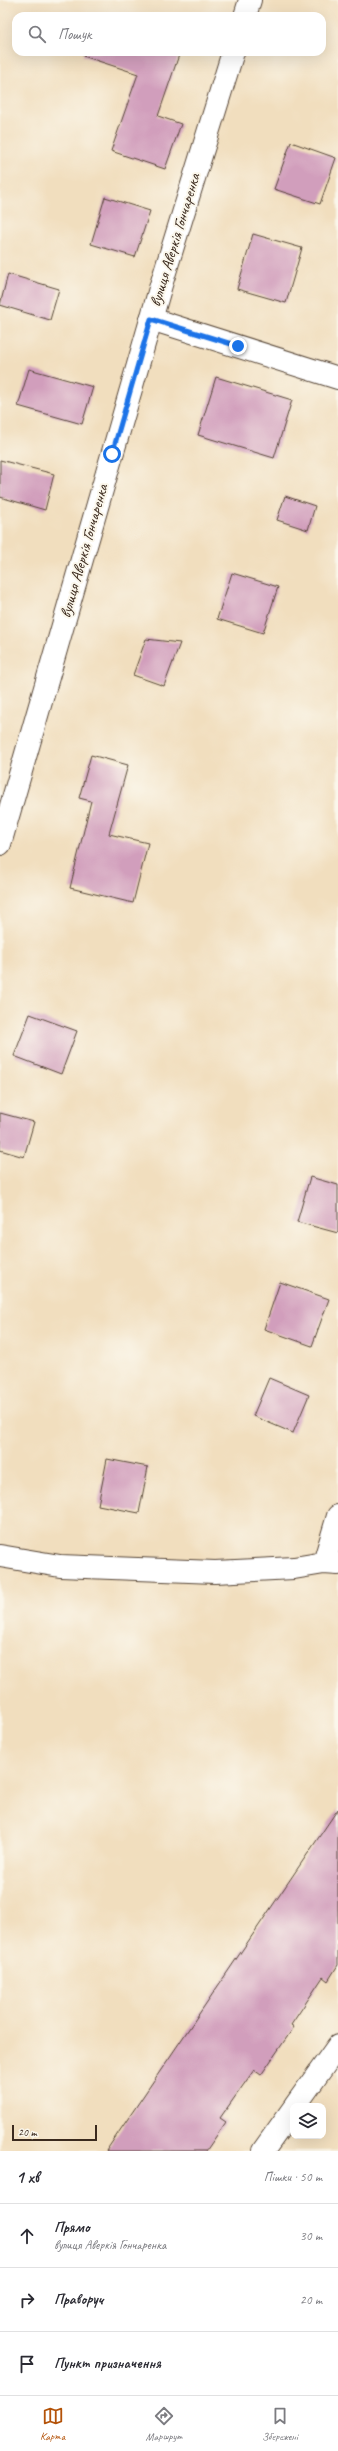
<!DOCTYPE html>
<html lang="uk">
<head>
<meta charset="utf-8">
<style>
  :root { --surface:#fff; --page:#f7f7f7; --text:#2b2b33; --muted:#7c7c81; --line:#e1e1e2; --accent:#b45309 }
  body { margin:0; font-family:Caveat,sans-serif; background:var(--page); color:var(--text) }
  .controls { position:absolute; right:12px; bottom:12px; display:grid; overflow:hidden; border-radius:8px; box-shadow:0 4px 16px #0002 }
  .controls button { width:36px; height:36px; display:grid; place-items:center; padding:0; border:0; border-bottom:1px solid var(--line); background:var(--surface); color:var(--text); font:20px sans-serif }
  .scale { position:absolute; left:12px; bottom:10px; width:85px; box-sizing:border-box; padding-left:4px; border:2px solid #3b2a1e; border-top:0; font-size:11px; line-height:14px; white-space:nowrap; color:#3b2a1e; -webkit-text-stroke:3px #fbf7ec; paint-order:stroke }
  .stop { position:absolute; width:12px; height:12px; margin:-9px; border:3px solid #1a73e8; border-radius:50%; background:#fff }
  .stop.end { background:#1a73e8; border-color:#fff; box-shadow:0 1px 4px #0008 }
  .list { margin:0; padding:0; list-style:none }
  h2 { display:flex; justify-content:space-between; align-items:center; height:52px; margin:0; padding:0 16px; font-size:17px }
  h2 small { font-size:13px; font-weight:400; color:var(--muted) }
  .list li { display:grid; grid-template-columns:26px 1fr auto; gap:12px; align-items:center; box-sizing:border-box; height:64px; padding:0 16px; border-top:1px solid var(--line) }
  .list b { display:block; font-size:15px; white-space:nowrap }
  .list p { margin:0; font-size:13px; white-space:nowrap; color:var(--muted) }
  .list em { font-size:13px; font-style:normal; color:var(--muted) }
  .icon { flex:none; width:22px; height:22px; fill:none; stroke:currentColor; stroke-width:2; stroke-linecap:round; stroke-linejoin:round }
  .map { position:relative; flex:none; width:338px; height:2151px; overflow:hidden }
  .search { position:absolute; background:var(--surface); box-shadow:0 4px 16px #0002; left:12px; right:12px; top:12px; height:44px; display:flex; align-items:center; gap:10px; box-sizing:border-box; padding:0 14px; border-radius:12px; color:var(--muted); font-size:15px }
  .sheet { height:244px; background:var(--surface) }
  nav { display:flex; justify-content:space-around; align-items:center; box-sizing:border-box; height:56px; border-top:1px solid var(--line); background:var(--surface); font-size:11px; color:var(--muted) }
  nav a { display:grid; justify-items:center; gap:2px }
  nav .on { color:var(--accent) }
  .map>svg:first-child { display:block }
  .building { fill:#d19ebc }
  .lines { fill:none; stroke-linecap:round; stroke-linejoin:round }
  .street-casing { stroke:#564536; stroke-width:24 }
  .street { stroke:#fff; stroke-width:22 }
  .route { stroke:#1a73e8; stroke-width:5 }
  .labels { text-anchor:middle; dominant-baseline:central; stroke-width:4; stroke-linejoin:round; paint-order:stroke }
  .street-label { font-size:16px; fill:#3b2a1e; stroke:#fbf7ec }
</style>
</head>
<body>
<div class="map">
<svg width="338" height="2151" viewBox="0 0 338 2151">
  <rect width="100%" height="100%" fill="#fbf7ec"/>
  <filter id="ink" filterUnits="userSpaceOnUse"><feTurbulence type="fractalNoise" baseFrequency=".025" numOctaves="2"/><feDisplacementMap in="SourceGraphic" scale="8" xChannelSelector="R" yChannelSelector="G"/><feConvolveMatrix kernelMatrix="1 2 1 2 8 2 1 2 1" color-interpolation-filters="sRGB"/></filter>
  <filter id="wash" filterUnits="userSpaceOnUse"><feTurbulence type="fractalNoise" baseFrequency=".012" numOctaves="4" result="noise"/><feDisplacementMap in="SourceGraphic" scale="16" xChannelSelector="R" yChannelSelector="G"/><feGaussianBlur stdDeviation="0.9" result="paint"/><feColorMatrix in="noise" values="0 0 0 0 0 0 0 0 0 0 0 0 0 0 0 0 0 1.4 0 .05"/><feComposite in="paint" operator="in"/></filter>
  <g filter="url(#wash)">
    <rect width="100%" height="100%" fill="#f1debe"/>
    <g id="blocks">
      <!-- building -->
      <g class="building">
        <polygon points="84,52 180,52 158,116 181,124 165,169 111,151 138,74 83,56"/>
        <polygon points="291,142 336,158 320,204 274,189"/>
        <polygon points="105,197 150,211 135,257 91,244"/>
        <polygon points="253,234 302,248 286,303 237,289"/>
        <polygon points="8,274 59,289 50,320 0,305"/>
        <polygon points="29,369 93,387 82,424 18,406"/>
        <polygon points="216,377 292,400 274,458 198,435"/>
        <polygon points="0,460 54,474 45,510 0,497"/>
        <polygon points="285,496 315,506 308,530 277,520"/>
        <polygon points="232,573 278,587 263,633 217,619"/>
        <polygon points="146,639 180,643 164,686 133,675"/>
        <polygon points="91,755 128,765 109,834 148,843 133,903 70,888 91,801 79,798"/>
        <polygon points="30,1014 77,1031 61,1074 14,1056"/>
        <polygon points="0,1113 34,1122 24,1157 0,1150"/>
        <polygon points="310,1177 338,1185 338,1233 297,1222"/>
        <polygon points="280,1282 329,1299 312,1346 264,1329"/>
        <polygon points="269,1378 309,1395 293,1433 253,1416"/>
        <polygon points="107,1459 148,1467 139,1513 98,1505"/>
        <polygon points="338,1809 338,1965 328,1981 323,1977 291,2025 294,2027 261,2075 254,2070 220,2118 226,2122 206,2151 106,2151"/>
      </g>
    </g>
  </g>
  <g filter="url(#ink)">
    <use href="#blocks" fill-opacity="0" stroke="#564536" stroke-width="1"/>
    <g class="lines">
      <!-- street casing -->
      <g class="street-casing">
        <g id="street">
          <polyline points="245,16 250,0"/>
          <polyline points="151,319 338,378"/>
          <polyline points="0,844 161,285 233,52"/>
          <polyline points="0,1556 60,1566 215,1572 294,1568 324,1563 338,1564"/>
          <polyline points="324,1563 338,1516"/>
          <polyline points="295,2106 338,2046"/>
          <polyline points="263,2151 293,2109"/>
        </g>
      </g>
      <!-- street -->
      <use href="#street" class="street"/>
    </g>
  </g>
  <g class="lines" filter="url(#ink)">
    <!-- route -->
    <polyline class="route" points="112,454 151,319 238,346"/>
  </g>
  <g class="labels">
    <!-- street labels -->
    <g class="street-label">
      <text transform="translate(175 240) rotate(-73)">вулиця Аверкія Гончаренка</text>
      <text transform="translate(84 551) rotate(-74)">вулиця Аверкія Гончаренка</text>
    </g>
  </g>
</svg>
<div class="controls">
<button><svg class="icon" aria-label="layers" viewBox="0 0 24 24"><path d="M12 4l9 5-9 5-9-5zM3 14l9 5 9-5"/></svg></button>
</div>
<div class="scale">20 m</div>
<div class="stop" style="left:112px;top:454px"></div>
<div class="stop end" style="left:238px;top:346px"></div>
<div class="search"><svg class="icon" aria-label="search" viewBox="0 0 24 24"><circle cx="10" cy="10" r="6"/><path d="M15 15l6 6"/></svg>Пошук</div>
</div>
<section class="sheet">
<h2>1 хв<small>Пішки · 50 m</small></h2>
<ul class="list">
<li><svg class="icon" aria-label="ahead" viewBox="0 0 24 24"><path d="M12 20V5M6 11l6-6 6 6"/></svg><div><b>Прямо</b><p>вулиця Аверкія Гончаренка</p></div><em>30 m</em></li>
<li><svg class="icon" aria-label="right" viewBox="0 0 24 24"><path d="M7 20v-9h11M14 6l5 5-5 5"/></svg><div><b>Праворуч</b></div><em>20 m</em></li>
<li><svg class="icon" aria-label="arrive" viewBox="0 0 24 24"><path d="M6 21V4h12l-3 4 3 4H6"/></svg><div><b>Пункт призначення</b></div></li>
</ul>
</section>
<nav>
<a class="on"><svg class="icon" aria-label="map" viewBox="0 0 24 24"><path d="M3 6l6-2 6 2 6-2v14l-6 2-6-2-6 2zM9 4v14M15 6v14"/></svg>Карта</a>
<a><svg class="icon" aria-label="directions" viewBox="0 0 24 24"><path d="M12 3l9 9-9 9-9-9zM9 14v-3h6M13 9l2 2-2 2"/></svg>Маршрут</a>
<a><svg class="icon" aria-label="saved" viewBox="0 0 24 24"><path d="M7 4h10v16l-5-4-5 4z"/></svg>Збережені</a>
</nav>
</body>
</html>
